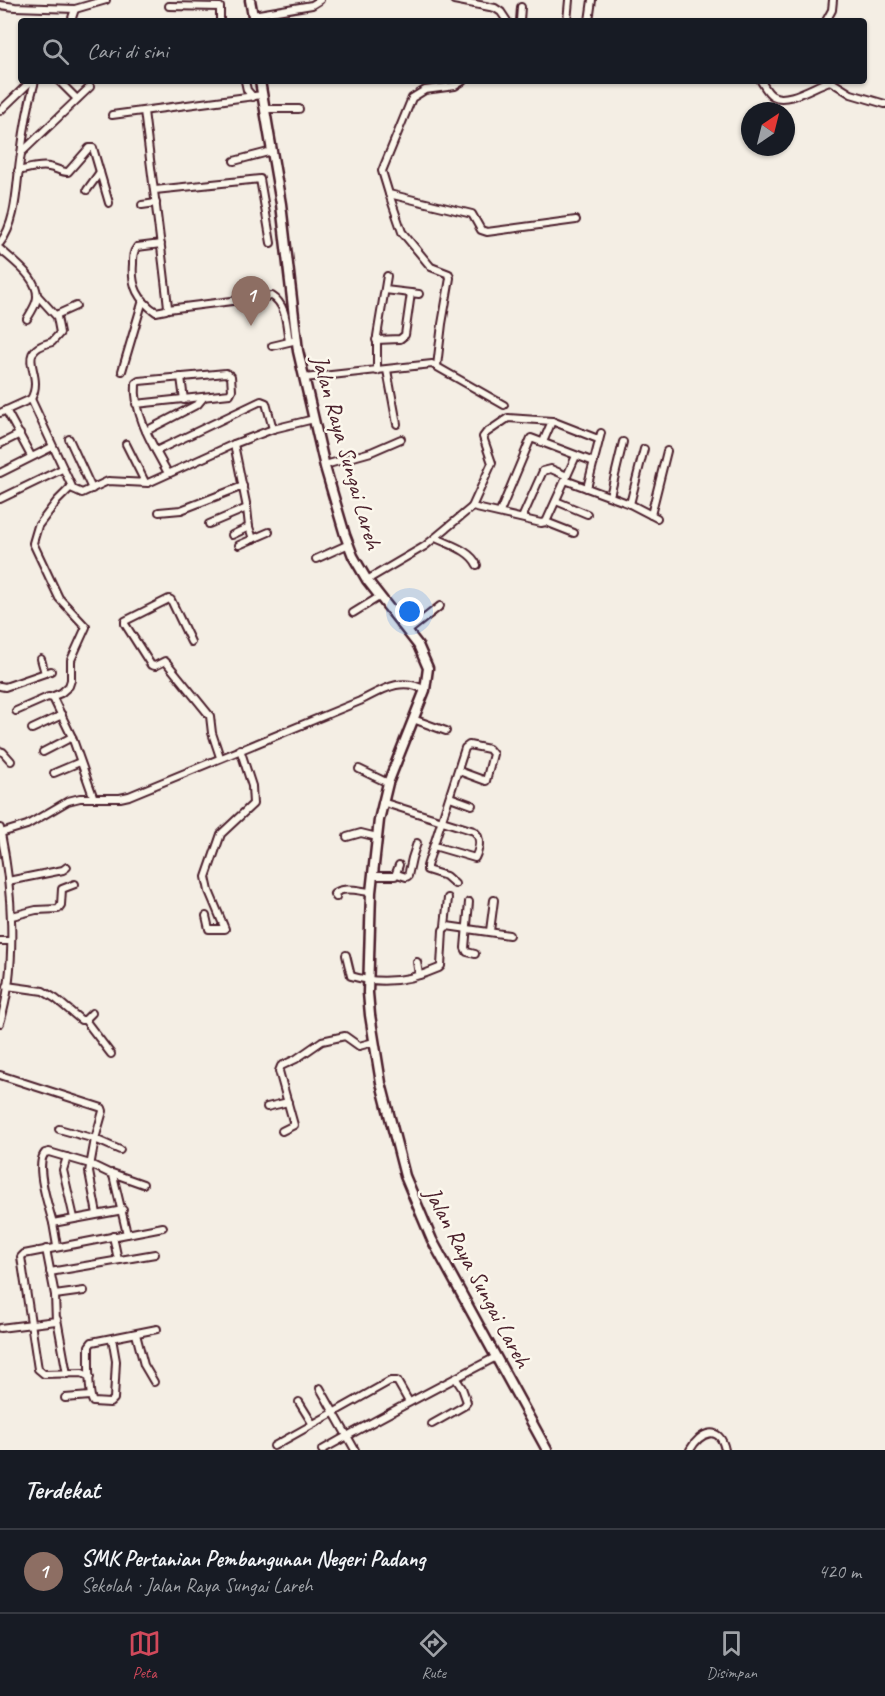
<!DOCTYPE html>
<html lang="id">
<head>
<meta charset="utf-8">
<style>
  :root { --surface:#171b24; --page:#242831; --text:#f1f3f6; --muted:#9ea1a6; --line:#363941; --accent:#d1495b }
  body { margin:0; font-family:Caveat,sans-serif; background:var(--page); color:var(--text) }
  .compass { position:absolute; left:741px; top:102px; width:54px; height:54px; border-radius:50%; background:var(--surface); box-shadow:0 2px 4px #0004; rotate:35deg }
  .you { position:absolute; left:410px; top:612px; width:21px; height:21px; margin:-15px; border:4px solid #fff; border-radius:50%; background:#1a73e8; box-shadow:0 0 0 9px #1a73e833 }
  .badge { display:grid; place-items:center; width:39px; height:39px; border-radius:50%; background:var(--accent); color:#fff; font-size:20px; font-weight:700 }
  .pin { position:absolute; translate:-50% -50px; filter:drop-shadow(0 2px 3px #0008) }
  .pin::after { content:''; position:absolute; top:32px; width:21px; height:18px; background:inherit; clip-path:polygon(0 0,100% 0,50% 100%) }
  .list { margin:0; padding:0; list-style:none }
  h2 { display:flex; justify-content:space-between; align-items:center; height:78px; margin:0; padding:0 24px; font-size:26px }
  h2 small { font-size:20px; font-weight:400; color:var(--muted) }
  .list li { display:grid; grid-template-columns:39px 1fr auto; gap:18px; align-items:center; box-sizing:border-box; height:84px; padding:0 24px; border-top:2px solid var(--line) }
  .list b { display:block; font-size:22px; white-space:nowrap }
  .list p { margin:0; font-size:20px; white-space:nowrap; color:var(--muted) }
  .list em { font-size:20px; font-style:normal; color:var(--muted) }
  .icon { flex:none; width:33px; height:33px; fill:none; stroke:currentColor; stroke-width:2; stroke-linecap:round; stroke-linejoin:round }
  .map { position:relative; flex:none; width:885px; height:1450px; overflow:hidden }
  .search { position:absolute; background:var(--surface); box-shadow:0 2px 4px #0004; left:18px; right:18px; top:18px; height:66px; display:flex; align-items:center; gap:15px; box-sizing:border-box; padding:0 21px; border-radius:6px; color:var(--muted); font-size:22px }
  .sheet { height:162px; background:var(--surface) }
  nav { display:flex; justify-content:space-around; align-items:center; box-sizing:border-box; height:84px; border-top:2px solid var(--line); background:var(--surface); font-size:16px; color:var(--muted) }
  nav a { display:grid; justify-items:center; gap:3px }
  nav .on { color:var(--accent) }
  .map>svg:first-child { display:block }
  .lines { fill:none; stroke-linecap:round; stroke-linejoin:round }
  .street-casing { stroke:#4a1f2b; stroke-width:10 }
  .secondary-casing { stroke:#4a1f2b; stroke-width:13 }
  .street { stroke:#fbf7ec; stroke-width:6 }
  .secondary { stroke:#fbf7ec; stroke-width:8 }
  .labels { text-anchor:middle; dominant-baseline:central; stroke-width:5; stroke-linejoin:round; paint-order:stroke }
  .street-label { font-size:24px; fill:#4a1f2b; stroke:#fbf7ec }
</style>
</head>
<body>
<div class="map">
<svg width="885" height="1450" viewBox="0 0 885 1450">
  <rect width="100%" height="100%" fill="#f4eee4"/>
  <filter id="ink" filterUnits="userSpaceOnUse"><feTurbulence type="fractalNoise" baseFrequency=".0167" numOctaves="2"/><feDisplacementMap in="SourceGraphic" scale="12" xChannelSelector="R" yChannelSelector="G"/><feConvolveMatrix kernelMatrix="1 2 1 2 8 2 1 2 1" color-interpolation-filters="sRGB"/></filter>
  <g filter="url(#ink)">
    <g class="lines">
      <!-- street casing -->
      <g class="street-casing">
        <g id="street">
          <polyline points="454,0 495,8 501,12 507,21"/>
          <polyline points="0,5 15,7 75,9 106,0"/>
          <polyline points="169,6 220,7 220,21"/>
          <polyline points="253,15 312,5 320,0"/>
          <polyline points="71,21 75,9"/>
          <polyline points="520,21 521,7"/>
          <polyline points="567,21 569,0"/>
          <polyline points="589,21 592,0"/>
          <polyline points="826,21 832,10 833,0"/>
          <polyline points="59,81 77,99"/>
          <polyline points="245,81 247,90 253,97"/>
          <polyline points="463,81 455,86 425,90 412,98 382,171 389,194 472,214 481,230 487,232 576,220"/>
          <path d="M761,81C764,86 768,94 773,96C788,104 815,85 830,81L851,94L885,104"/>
          <polyline points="265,109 299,109"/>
          <polyline points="0,111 31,81"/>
          <path d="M144,111C152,177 161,242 168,307L166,310L156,312C138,300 131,286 133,264C133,257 133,252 137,247L161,244"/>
          <polyline points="112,115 262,95"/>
          <polyline points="21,153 90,87"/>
          <polyline points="234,161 272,151"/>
          <path d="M18,171C28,169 39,165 49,167C56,168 61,172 68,172L89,148H93L109,203"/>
          <polyline points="87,190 100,172"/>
          <polyline points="155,190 260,179 271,243"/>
          <polyline points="389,194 402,232 431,267 449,274 450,278 442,324 437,366"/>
          <polyline points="142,205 156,203"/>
          <path d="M0,243C18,220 16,182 21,154C24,129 28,105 35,81"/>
          <path d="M0,249C13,261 43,281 36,302C34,308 30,314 27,319"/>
          <polyline points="385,290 419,294"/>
          <path d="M168,309L272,296C287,305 286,326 289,341"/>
          <polyline points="56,315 76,306"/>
          <polyline points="376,340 400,339 405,335 411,293"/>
          <polyline points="272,346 293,341"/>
          <polyline points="387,370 397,424"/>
          <polyline points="122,371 143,300"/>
          <polyline points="377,371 377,336 387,276"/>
          <polyline points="181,377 184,400"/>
          <polyline points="304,378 432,364 504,405"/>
          <polyline points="31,399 73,489 82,493 108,481 148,483 234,444 273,429 314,419"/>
          <path d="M136,404L230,394L232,390L231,376L226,373L139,381L136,383C133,414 153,446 168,473"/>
          <polyline points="6,410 31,456"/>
          <path d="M0,413L31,399C46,372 11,353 52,342L60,333L57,317L37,295"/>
          <polyline points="146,431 198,404 203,398"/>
          <polyline points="69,439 92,489"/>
          <polyline points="543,442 552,421"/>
          <polyline points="0,444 20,434"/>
          <polyline points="126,444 145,482"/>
          <polyline points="234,444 247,508 249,527 253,539"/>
          <polyline points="156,451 261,401 266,403 273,429"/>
          <polyline points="325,465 371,452 401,439"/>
          <polyline points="0,473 52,447"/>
          <polyline points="565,480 630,504 657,518"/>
          <polyline points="587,488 601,433"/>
          <polyline points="610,496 623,442"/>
          <polyline points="0,499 62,469"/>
          <polyline points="556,501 587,514"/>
          <polyline points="630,504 644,449"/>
          <polyline points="472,507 541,523 546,522 576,456"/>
          <polyline points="159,512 181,510 243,486"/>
          <polyline points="500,512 531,438 594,462"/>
          <polyline points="651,515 667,451"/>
          <polyline points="522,518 543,471 551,469 567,476"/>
          <polyline points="546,522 574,533"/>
          <polyline points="209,524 247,508"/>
          <polyline points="232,535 249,527"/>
          <path d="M436,538C450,545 470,550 477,565"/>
          <polyline points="239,545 269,532"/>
          <polyline points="316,559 349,544"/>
          <polyline points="367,580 425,546 472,507 492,463 483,437 486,433 508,418 552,421 598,439"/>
          <polyline points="353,613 379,597"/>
          <polyline points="407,632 440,606"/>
          <polyline points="191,642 171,600 169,599 125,621 125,624 151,665 155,666 165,661 167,663 210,716 212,733 220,757"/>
          <polyline points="41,659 45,673"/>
          <polyline points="0,686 5,687 51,671"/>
          <polyline points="51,697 61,693 69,686 71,680 71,660 86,627 59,598 33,543 38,526 57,501 71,487"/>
          <polyline points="16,711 48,697 53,698 72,737 93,796"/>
          <polyline points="413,719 446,731"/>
          <polyline points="32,729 62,715"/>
          <polyline points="0,751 3,752 11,761"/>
          <polyline points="43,752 72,737"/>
          <polyline points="359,769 388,783"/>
          <polyline points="54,773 80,762"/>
          <polyline points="450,797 472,805"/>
          <path d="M382,802L474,831C482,838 479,850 475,858L434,846"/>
          <path d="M0,828C12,887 18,964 0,1023"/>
          <path d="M1,833L27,825L68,801L80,798H120L129,796L360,701C382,690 401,676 425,690"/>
          <polyline points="347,837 361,833 377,837"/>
          <polyline points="397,874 406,877 408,876 412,858 417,843"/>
          <polyline points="372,876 395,876 399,865"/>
          <polyline points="8,881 63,870 67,867"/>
          <polyline points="455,884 446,876 427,870 427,866 465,748 469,745 489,749 493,754 486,781 459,771"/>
          <path d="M336,897L334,894C343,886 359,891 371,892"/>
          <polyline points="469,902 465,948 467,952 475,954"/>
          <polyline points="12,916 36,910 58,909 61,905 62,889 75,884"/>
          <polyline points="206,916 209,929 225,929 209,891 206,877 221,834 253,804 252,786 240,749"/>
          <polyline points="445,926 448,898"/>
          <polyline points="490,931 494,900"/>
          <polyline points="0,941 11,941"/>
          <path d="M346,955L351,976C381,985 410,981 439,968L441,966L443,930L447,926L509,935"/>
          <polyline points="417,962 419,975"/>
          <polyline points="7,986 43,991 56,999 81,1020 85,1020 92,1013"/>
          <polyline points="85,1020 111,1054"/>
          <polyline points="0,1075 102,1108 103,1111 95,1139 89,1172 97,1214"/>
          <polyline points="267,1107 288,1102"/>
          <polyline points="59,1129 95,1139 120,1150"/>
          <polyline points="282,1131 294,1125 279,1071 281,1066 296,1059 322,1041 345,1036 359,1046 374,1042"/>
          <polyline points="67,1157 63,1170 74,1218"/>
          <polyline points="112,1173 143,1184"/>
          <path d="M53,1223C49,1208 34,1165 45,1153L49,1152L90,1164L113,1175L127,1234"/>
          <polyline points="113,1236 118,1260"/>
          <polyline points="57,1246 53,1223 123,1210"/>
          <polyline points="50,1272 155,1254"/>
          <polyline points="55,1295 84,1291"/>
          <polyline points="57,1319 67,1374"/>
          <polyline points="0,1328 56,1321 55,1295 46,1249"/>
          <polyline points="136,1334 144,1365 154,1382"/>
          <path d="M112,1338L92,1342L89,1346C89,1357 88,1395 93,1402L110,1403L114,1399L116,1361L112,1338L157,1329"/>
          <polyline points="90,1377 82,1373 44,1374 38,1369 21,1257 24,1254 163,1227"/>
          <polyline points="320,1388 355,1450"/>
          <polyline points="65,1398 90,1396"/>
          <polyline points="299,1402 312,1423"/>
          <polyline points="432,1424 464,1406 467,1402 462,1388 456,1379"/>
          <polyline points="274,1446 390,1381 397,1381 409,1402"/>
          <path d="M322,1450C379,1418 438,1387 496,1357"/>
          <path d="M690,1450C700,1432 720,1424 725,1450"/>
        </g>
      </g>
      <!-- secondary casing -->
      <g class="secondary-casing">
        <g id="secondary">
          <polyline points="250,0 254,21"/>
          <polyline points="260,81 281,204 298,351 325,467 345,535 353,556 367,580 418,645 428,668 425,690 388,783 379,820 371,892 368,993 370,1015 381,1083 405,1176 432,1240 547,1450"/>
        </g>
      </g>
      <!-- street -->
      <use href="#street" class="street"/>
      <!-- secondary -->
      <use href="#secondary" class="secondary"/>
    </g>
  </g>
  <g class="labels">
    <!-- street labels -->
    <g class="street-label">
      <text transform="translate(347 452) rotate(74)">Jalan Raya Sungai Lareh</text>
      <text transform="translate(478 1277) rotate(62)">Jalan Raya Sungai Lareh</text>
    </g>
  </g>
</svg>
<svg class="compass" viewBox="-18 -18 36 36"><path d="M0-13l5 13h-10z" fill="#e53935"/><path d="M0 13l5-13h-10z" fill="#9ea1a6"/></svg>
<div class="you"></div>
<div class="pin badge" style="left:251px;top:326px;background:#8d6e63">1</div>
<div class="search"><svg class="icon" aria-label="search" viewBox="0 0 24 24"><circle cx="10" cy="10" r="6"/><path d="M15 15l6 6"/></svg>Cari di sini</div>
</div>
<section class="sheet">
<h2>Terdekat<small></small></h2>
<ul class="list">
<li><span class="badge" style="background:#8d6e63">1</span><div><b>SMK Pertanian Pembangunan Negeri Padang</b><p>Sekolah · Jalan Raya Sungai Lareh</p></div><em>420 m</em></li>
</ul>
</section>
<nav>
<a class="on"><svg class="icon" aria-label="map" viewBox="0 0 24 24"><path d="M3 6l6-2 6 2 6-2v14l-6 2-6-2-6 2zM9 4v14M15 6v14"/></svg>Peta</a>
<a><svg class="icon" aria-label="directions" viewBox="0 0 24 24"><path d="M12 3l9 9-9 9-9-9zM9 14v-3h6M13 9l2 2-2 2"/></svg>Rute</a>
<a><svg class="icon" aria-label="saved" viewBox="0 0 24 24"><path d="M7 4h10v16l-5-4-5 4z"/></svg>Disimpan</a>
</nav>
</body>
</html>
